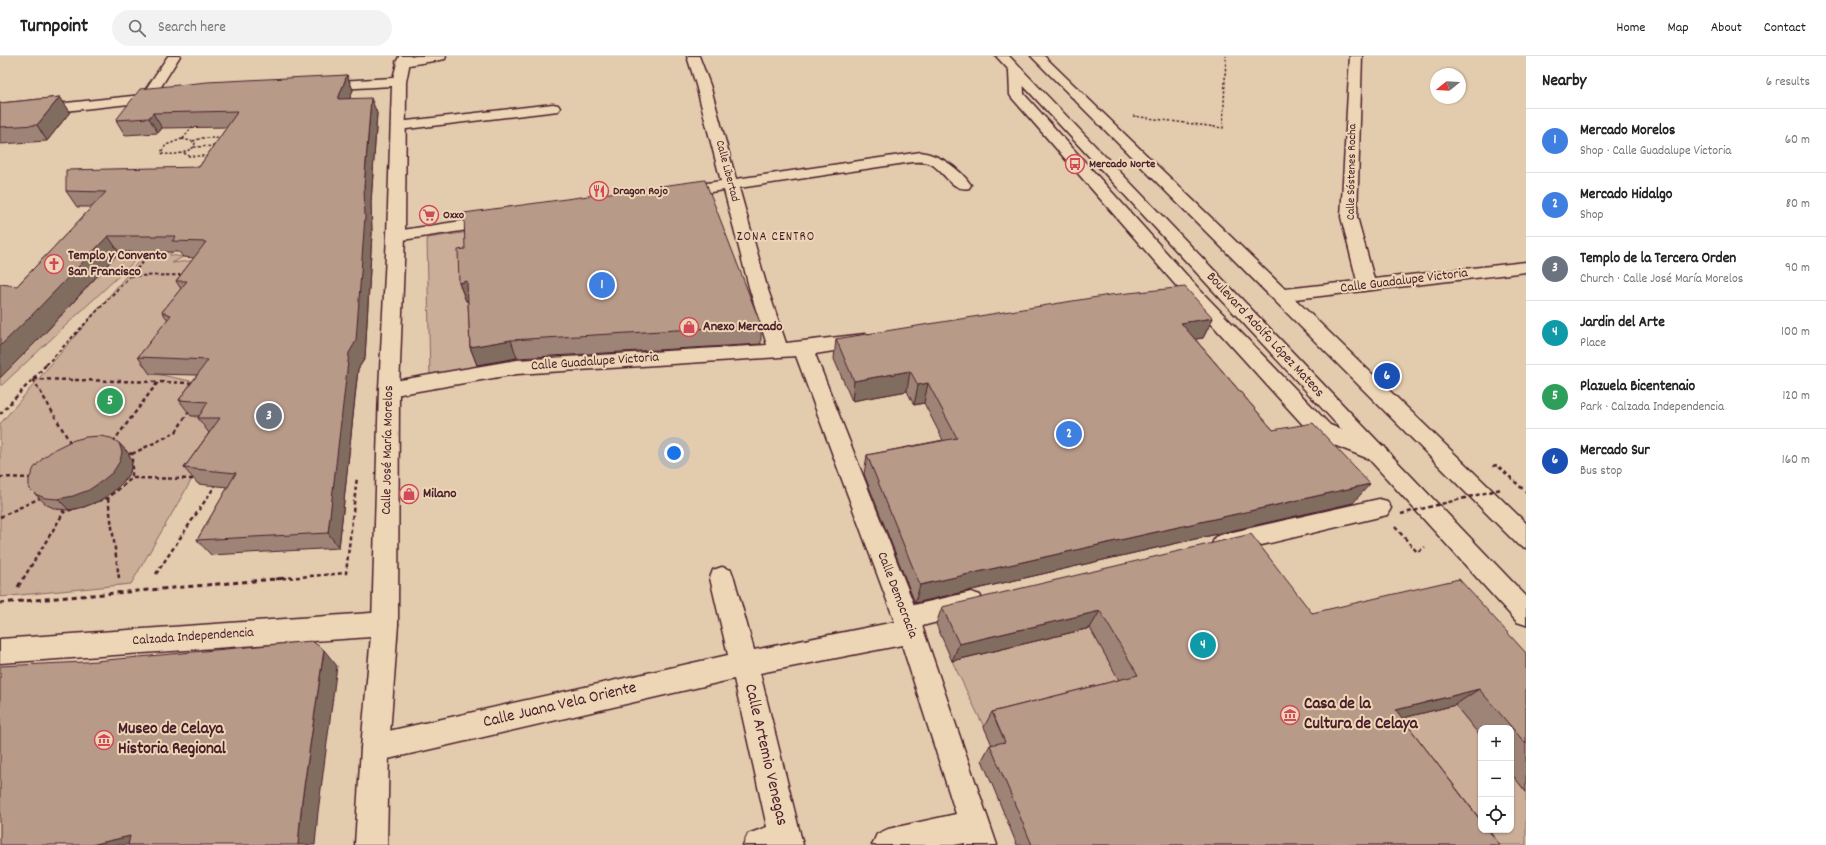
<!DOCTYPE html>
<html lang="en">
<head>
<meta charset="utf-8">
<style>
  :root { --surface:#fff; --page:#f2f2f2; --text:#222; --muted:#767676; --line:#e0e0e0; --accent:#d1495b }
  body { margin:0; font-family:Dekko,sans-serif; background:var(--page); color:var(--text) }
  .controls { position:absolute; right:12px; bottom:12px; display:grid; overflow:hidden; border-radius:8px; box-shadow:0 1px 3px #0004 }
  .controls button { width:36px; height:36px; display:grid; place-items:center; padding:0; border:0; border-bottom:1px solid var(--line); background:var(--surface); color:var(--text); font:20px sans-serif }
  .compass { position:absolute; left:1430px; top:12px; width:36px; height:36px; border-radius:50%; background:var(--surface); box-shadow:0 1px 3px #0004; rotate:252deg }
  .you { position:absolute; left:674px; top:397px; width:14px; height:14px; margin:-10px; border:3px solid #fff; border-radius:50%; background:#1a73e8; box-shadow:0 0 0 6px #1a73e833 }
  .badge { display:grid; place-items:center; width:26px; height:26px; border-radius:50%; background:var(--accent); color:#fff; font-size:13px; font-weight:700 }
  .pin { position:absolute; translate:-50% -50%; border:2px solid #fff; box-shadow:0 1px 4px #0006 }
  .list { margin:0; padding:0; list-style:none }
  h2 { display:flex; justify-content:space-between; align-items:center; height:52px; margin:0; padding:0 16px; font-size:17px }
  h2 small { font-size:13px; font-weight:400; color:var(--muted) }
  .list li { display:grid; grid-template-columns:26px 1fr auto; gap:12px; align-items:center; box-sizing:border-box; height:64px; padding:0 16px; border-top:1px solid var(--line) }
  .list b { display:block; font-size:15px; white-space:nowrap }
  .list p { margin:0; font-size:13px; white-space:nowrap; color:var(--muted) }
  .list em { font-size:13px; font-style:normal; color:var(--muted) }
  .icon { flex:none; width:22px; height:22px; fill:none; stroke:currentColor; stroke-width:2; stroke-linecap:round; stroke-linejoin:round }
  .map { position:relative; flex:none; width:1526px; height:789px; overflow:hidden }
  header { display:flex; align-items:center; gap:24px; box-sizing:border-box; height:56px; padding:0 20px; background:var(--surface); border-bottom:1px solid var(--line) }
  header strong { font-size:19px }
  nav { display:flex; gap:22px; margin-inline-start:auto; font-size:14px }
  .search { width:280px; height:36px; background:var(--page); display:flex; align-items:center; gap:10px; box-sizing:border-box; padding:0 14px; border-radius:22px; color:var(--muted); font-size:15px }
  main { display:flex }
  aside { flex:1; background:var(--surface) }
  .map>svg:first-child { display:block }
  .green { fill:#caae98; stroke:#8a6662 }
  .lines { fill:none; stroke-linecap:round; stroke-linejoin:round }
  .minor-casing { stroke:#4a1f2b; stroke-width:3 }
  .major-casing { stroke:#4a1f2b; stroke-width:3 }
  .path-far3 { stroke:#4a1f2b; stroke-width:1.5; stroke-dasharray:2.5 2; stroke-linecap:butt }
  .path-far2 { stroke:#4a1f2b; stroke-width:2; stroke-dasharray:3.5 2.5; stroke-linecap:butt }
  .path-far1 { stroke:#4a1f2b; stroke-width:2.5; stroke-dasharray:4 3; stroke-linecap:butt }
  .path { stroke:#4a1f2b; stroke-width:3; stroke-dasharray:5 4; stroke-linecap:butt }
  .minor { fill:#edd6b6; fill-rule:evenodd }
  .major { fill:#edd6b6; fill-rule:evenodd }
  .path-bridge { stroke:#4a1f2b; stroke-width:2.5; stroke-dasharray:4 3; stroke-linecap:butt }
  .wall { fill:#9e8476; stroke:#4a1f2b }
  .shaded-wall { fill:#816c60; stroke:#4a1f2b }
  .building { fill:#b89a89; stroke:#4a1f2b }
  .labels { text-anchor:middle; dominant-baseline:central; stroke-width:4; stroke-linejoin:round; paint-order:stroke }
  .far-poi-label { font-size:12px; font-weight:bold; fill:#4a1f2b; stroke:#edd6b6; text-anchor:start }
  .far-street-label { font-size:12px; fill:#4a1f2b; stroke:#edd6b6 }
  .far-quarter-label { font-size:13px; letter-spacing:1px; fill:#4a1f2b; stroke:#edd6b6 }
  .poi-label { font-size:14px; font-weight:bold; fill:#4a1f2b; stroke:#edd6b6; text-anchor:start }
  .street-label { font-size:14px; fill:#4a1f2b; stroke:#edd6b6 }
  .near-poi-label { font-size:17px; font-weight:bold; fill:#4a1f2b; stroke:#edd6b6; text-anchor:start }
  .near-street-label { font-size:17px; fill:#4a1f2b; stroke:#edd6b6 }
</style>
</head>
<body>
<header>
<strong>Turnpoint</strong>
<div class="search"><svg class="icon" aria-label="search" viewBox="0 0 24 24"><circle cx="10" cy="10" r="6"/><path d="M15 15l6 6"/></svg>Search here</div>
<nav><a>Home</a><a>Map</a><a>About</a><a>Contact</a></nav>
</header>
<main>
<div class="map">
<svg width="1526" height="789" viewBox="0 0 1526 789">
  <rect width="100%" height="100%" fill="#e3cbae"/>
  <filter id="ink" filterUnits="userSpaceOnUse"><feTurbulence type="fractalNoise" baseFrequency=".025" numOctaves="2"/><feDisplacementMap in="SourceGraphic" scale="8" xChannelSelector="R" yChannelSelector="G"/><feConvolveMatrix kernelMatrix="1 2 1 2 8 2 1 2 1" color-interpolation-filters="sRGB"/></filter>
  <g filter="url(#ink)">
    <!-- green -->
    <g class="green">
      <polygon points="173,138 155,175 138,202 2,329 0,329 0,322 44,278"/>
      <polygon points="470,176 477,314 430,322 427,182"/>
      <polygon points="162,178 186,179 170,199 183,201 172,207 216,202 151,317 206,328 194,361 220,362 192,423 131,528 0,541 0,368"/>
      <polygon points="1090,572 1126,635 984,671 952,605"/>
      <polygon points="1455,649 1481,681 1481,774 1511,774 1511,717 1526,736 1526,789 1463,789 1375,669"/>
    </g>
    <g class="lines">
      <!-- minor casing -->
      <g class="minor-casing">
        <g id="minor">
          <polygon points="168,0 180,0 152,45 142,45 140,42"/>
          <polygon points="416,0 446,0 445,3 440,4 403,10 398,9 396,6 398,3"/>
          <path d="M687,0H699L710,29L736,123L921,96C942,100 959,112 971,129L969,132C952,136 944,115 931,108C925,105 919,106 912,106L739,132L767,231L786,287L865,278L872,279L875,284L872,289L865,290L815,298L914,549L971,536L980,539L984,547L980,555L922,570L997,789H965V787L954,789H872L877,778L888,773L956,758L902,589L760,617L803,789H743L748,778L767,771L734,623L375,706L365,702L361,692L365,682L375,678L728,599L710,522L713,514L722,511L731,514L734,522L754,594L895,566L796,300L517,318L389,340L382,338L379,333L382,328L389,326L517,304L767,289L749,231L724,134L678,141L672,139L670,136L672,133L678,131L721,125L696,29Z"/>
          <polygon points="1016,11 1021,12 1023,15 1024,38 1199,233 1330,369 1385,391 1388,397 1385,403 1377,405 1369,403 1314,381 1189,243 1160,247 1153,245 1151,241 1153,237 1179,233 1012,42 1010,39 1009,15 1011,12"/>
          <polygon points="553,48 558,49 560,52 558,55 398,74 393,73 391,70 393,67 398,66"/>
          <polygon points="494,160 500,161 502,165 500,169 396,185 390,184 387,180 390,176 396,175"/>
          <polygon points="1379,443 1387,445 1391,452 1387,459 1379,461 1224,498 1215,495 1212,488 1215,481 1224,478"/>
          <polygon points="385,556 394,560 398,568 394,576 385,580 0,607 0,583"/>
        </g>
      </g>
      <!-- major casing -->
      <g class="major-casing">
        <g id="major">
          <polygon points="399,0 411,0 406,26 405,180 399,333 398,568 389,692 387,789 355,789 361,692 372,568 379,333 387,180 392,30 321,34 316,33 314,30 316,27 321,26 393,22"/>
          <polygon points="996,0 1009,0 1526,540 1526,569 1517,566 1369,403"/>
          <polygon points="1031,0 1044,0 1285,233 1357,225 1341,161 1350,0 1362,0 1357,161 1374,223 1526,206 1526,216 1295,243 1526,467 1526,492 1518,489"/>
          <polygon points="161,37 166,38 168,41 166,44 0,62 0,54"/>
        </g>
      </g>
      <!-- path-far3 -->
      <g class="path-far3">
        <polyline points="1133,60 1223,72 1226,0"/>
        <path d="M182,83L191,85L195,87L194,91C183,98 176,99 163,98L161,96L166,89Z"/>
        <polyline points="183,83 193,69"/>
        <polyline points="193,85 202,82 221,82"/>
        <polyline points="194,91 216,90"/>
        <polyline points="184,97 189,100 208,100"/>
      </g>
      <!-- path-far2 -->
      <g class="path-far2">
        <polyline points="130,220 183,219"/>
        <polyline points="46,309 148,201 152,194"/>
      </g>
      <!-- path-far1 -->
      <g class="path-far1">
        <polyline points="33,323 158,326"/>
        <polyline points="33,323 71,388"/>
        <polyline points="0,358 47,308"/>
        <polyline points="113,386 158,326 194,327"/>
        <polyline points="123,394 132,398 132,422"/>
        <polyline points="132,398 176,376 190,353"/>
        <polyline points="1493,410 1497,409 1526,436"/>
        <polyline points="0,421 32,422"/>
        <polyline points="108,442 119,522"/>
        <polyline points="92,447 108,442 132,422 196,423"/>
        <polyline points="56,451 64,456 77,452"/>
        <polyline points="0,461 40,442"/>
        <polyline points="1395,471 1417,496 1425,491"/>
        <polyline points="156,518 215,430"/>
        <polyline points="23,523 64,456"/>
        <polyline points="275,523 346,517 357,421"/>
      </g>
      <!-- path -->
      <g class="path">
        <polyline points="18,531 23,522"/>
        <polyline points="0,547 287,522"/>
      </g>
      <!-- minor -->
      <use href="#minor" class="minor"/>
      <!-- major -->
      <use href="#major" class="major"/>
      <!-- path-bridge -->
      <polyline class="path-bridge" points="1401,458 1501,433"/>
    </g>
    <!-- wall -->
    <g class="wall">
      <polygon points="347,19 353,34 349,43 377,57 371,147 372,177 365,302 358,313 339,492 211,499 197,484 228,431 198,428 184,412 209,377 198,362 199,360 191,360 179,344 197,319 150,318 138,301 168,264 162,256 181,233 176,225 194,202 183,201 179,196 119,196 44,278 17,230 92,151 77,151 66,135 199,111 227,71 162,72 158,77 125,79 116,64"/>
      <polygon points="60,41 70,56 47,85 0,88 0,47"/>
      <polygon points="465,193 761,269 761,288 517,302 477,309 470,291 468,245 466,245 459,227"/>
      <polygon points="1213,262 1203,282 1195,283 1273,374 1353,447 915,547 864,418 867,399 943,384 924,347 914,349 907,335 852,345 834,303 836,283"/>
      <polygon points="119,387 129,398 132,407 130,416 123,426 113,436 99,445 84,451 69,454 56,453 47,449 35,438"/>
      <polygon points="942,551 1312,557 1526,597 1526,736 1511,717 1511,672 1481,672 1481,681 1455,649 1402,662 1500,789 1017,789 982,704 990,689 992,689 984,671 992,656 1119,624 1090,572 952,605 936,568"/>
    </g>
    <!-- shaded-wall -->
    <g class="shaded-wall">
      <polygon points="347,19 353,34 344,58 338,43"/>
      <polygon points="60,41 70,56 47,85 37,69"/>
      <polygon points="371,42 377,57 371,147 372,177 365,302 358,313 339,492 328,477 364,131"/>
      <polygon points="153,57 162,72 158,77 149,62"/>
      <polygon points="108,180 119,196 44,278 0,322 0,290"/>
      <polygon points="467,225 473,244 466,245 459,227"/>
      <polygon points="1213,262 1203,282 1172,287 1181,267"/>
      <polygon points="511,284 517,302 477,309 470,291"/>
      <polygon points="910,315 907,335 852,345 854,325"/>
      <polygon points="928,327 924,347 914,349 918,329"/>
      <polygon points="119,387 129,398 132,407 130,416 123,426 113,436 99,445 84,451 69,454 58,443"/>
      <polygon points="1370,428 1353,447 915,547 920,529"/>
      <polygon points="1100,555 1090,572 952,605 959,588"/>
      <polygon points="324,594 337,610 318,756 315,789 298,789 302,744"/>
      <polygon points="1479,633 1455,649 1375,669 1396,654"/>
      <polygon points="130,780 147,789 91,789"/>
    </g>
    <!-- building -->
    <g class="building">
      <polygon points="347,19 338,43 371,42 364,131 365,161 356,285 349,297 328,477 197,484 236,417 184,412 220,362 198,362 208,346 179,344 208,304 138,301 171,259 162,256 187,225 176,225 206,186 172,185 176,180 108,180 30,261 0,290 0,228 17,230 106,136 66,135 66,114 199,111 238,55 153,57 149,62 116,64 140,33 207,26"/>
      <polygon points="60,41 37,69 0,71 0,47"/>
      <polygon points="705,124 761,269 511,284 470,291 467,225 459,227 458,194 465,193 464,157"/>
      <polygon points="1185,231 1213,262 1181,267 1273,374 1313,367 1370,428 920,529 867,399 957,382 928,327 918,329 910,315 854,325 836,283 1110,239"/>
      <polygon points="100,380 111,382 119,387 122,396 120,405 113,416 102,425 89,434 73,440 58,443 45,442 35,438 29,432 29,423 34,412 43,402 55,393 71,385 86,381"/>
      <polygon points="1251,478 1312,557 1459,523 1526,597 1526,688 1479,633 1396,654 1481,765 1481,774 1488,774 1500,789 1032,789 990,689 1005,686 992,656 1138,619 1100,555 959,588 942,551"/>
      <polygon points="312,585 324,594 302,744 298,789 128,789 130,780 91,789 0,789 0,610 85,606"/>
    </g>
  </g>
  <!-- icons -->
  <defs>
    <g id="bus-ring" transform="scale(1)"><circle r="9.5" fill="#edd6b6" stroke="#d1495b" stroke-width="1.5"/><path d="M-5-6H5V4H4V6H2V4H-2V6H-4V4H-5ZM-3.5-4V0h7V-4ZM-3.5 1.2v1.5H-2V1.2ZM2 1.2v1.5H3.5V1.2Z" fill="#d1495b"/></g>
    <g id="restaurant-ring" transform="scale(1)"><circle r="9.5" fill="#edd6b6" stroke="#d1495b" stroke-width="1.5"/><path d="M-5-6h1v4h1v-4h1v4h1v-4h1v5L-1.5 .5V6h-2V.5L-5-1ZM5-6V6H3V1.5H1.5Q1.5-4 5-6Z" fill="#d1495b"/></g>
    <g id="supermarket-ring" transform="scale(1)"><circle r="9.5" fill="#edd6b6" stroke="#d1495b" stroke-width="1.5"/><path d="M-6-5.5h2.5l.6 2H6L4.5 2H-2.5L-4.4-4H-6ZM-1.5 3.2a1.3 1.3 0 1 0 .1 0ZM3 3.2a1.3 1.3 0 1 0 .1 0Z" fill="#d1495b"/></g>
    <g id="church-ring" transform="scale(1)"><circle r="9.5" fill="#edd6b6" stroke="#d1495b" stroke-width="1.5"/><path d="M-1.2-6h2.4v3.5h3.3v2.4h-3.3V6h-2.4V-.1h-3.3v-2.4h3.3Z" fill="#d1495b"/></g>
    <g id="shop-ring" transform="scale(1)"><circle r="9.5" fill="#edd6b6" stroke="#d1495b" stroke-width="1.5"/><path d="M-5-2.5h2.3a2.7 3.5 0 0 1 5.4 0H5L5.5 6h-11ZM-1.5-2.5h3a1.5 2.3 0 0 0-3 0Z" fill="#d1495b"/></g>
    <g id="museum-ring" transform="scale(1)"><circle r="9.5" fill="#edd6b6" stroke="#d1495b" stroke-width="1.5"/><path d="M0-6L6-3V-2H-6V-3ZM-5-1h2V3h-2ZM-1-1h2V3h-2ZM3-1h2V3H3ZM-6 4H6V6H-6Z" fill="#d1495b"/></g>
  </defs>
  <g fill-rule="evenodd">
    <use href="#bus-ring" x="1075" y="108"/>
    <use href="#restaurant-ring" x="599" y="135"/>
    <use href="#supermarket-ring" x="429" y="159"/>
    <use href="#church-ring" x="54" y="208"/>
    <use href="#shop-ring" x="689" y="271"/>
    <use href="#shop-ring" x="409" y="438"/>
    <use href="#museum-ring" x="1290" y="659"/>
    <use href="#museum-ring" x="104" y="684"/>
  </g>
  <g class="labels">
    <!-- far-poi labels -->
    <g class="far-poi-label">
      <text x="1089" y="108">Mercado Norte</text>
      <text x="613" y="135">Dragon Rojo</text>
      <text x="443" y="159">Oxxo</text>
    </g>
    <!-- far-street labels -->
    <g class="far-street-label">
      <text transform="translate(727 115) rotate(75)">Calle Libertad</text>
      <text transform="translate(1352 116) rotate(-89)">Calle Sóstenes Rocha</text>
    </g>
    <!-- far-quarter labels -->
    <g class="far-quarter-label">
      <text x="776" y="181">ZONA CENTRO</text>
    </g>
    <!-- poi labels -->
    <g class="poi-label">
      <text x="68" y="200">Templo y Convento<tspan x="68" dy="16">San Francisco</tspan></text>
      <text x="703" y="271">Anexo Mercado</text>
      <text x="423" y="438">Milano</text>
    </g>
    <!-- street labels -->
    <g class="street-label">
      <text transform="translate(1404 225) rotate(-7)">Calle Guadalupe Victoria</text>
      <text transform="translate(1265 279) rotate(47)">Boulevard Adolfo López Mateos</text>
      <text transform="translate(595 306) rotate(-4)">Calle Guadalupe Victoria</text>
      <text transform="translate(388 394) rotate(-89)">Calle José María Morelos</text>
      <text transform="translate(897 539) rotate(69)">Calle Democracia</text>
      <text transform="translate(193 581) rotate(-4)">Calzada Independencia</text>
    </g>
    <!-- near-poi labels -->
    <g class="near-poi-label">
      <text x="1304" y="649">Casa de la<tspan x="1304" dy="20">Cultura de Celaya</tspan></text>
      <text x="118" y="674">Museo de Celaya<tspan x="118" dy="20">Historia Regional</tspan></text>
    </g>
    <!-- near-street labels -->
    <g class="near-street-label">
      <text transform="translate(560 650) rotate(-13)">Calle Juana Vela Oriente</text>
      <text transform="translate(765 699) rotate(77)">Calle Artemio Venegas</text>
    </g>
  </g>
</svg>
<div class="controls">
<button>+</button>
<button>−</button>
<button><svg class="icon" aria-label="locate" viewBox="0 0 24 24"><circle cx="12" cy="12" r="6"/><path d="M12 2v4M12 18v4M2 12h4M18 12h4"/></svg></button>
</div>
<svg class="compass" viewBox="-18 -18 36 36"><path d="M0-13l5 13h-10z" fill="#e53935"/><path d="M0 13l5-13h-10z" fill="#767676"/></svg>
<div class="you"></div>
<div class="pin badge" style="left:602px;top:229px;background:#3f7fe0">1</div>
<div class="pin badge" style="left:1069px;top:378px;background:#3f7fe0">2</div>
<div class="pin badge" style="left:269px;top:360px;background:#6b7280">3</div>
<div class="pin badge" style="left:1203px;top:589px;background:#0f9aa8">4</div>
<div class="pin badge" style="left:110px;top:345px;background:#2e9e5b">5</div>
<div class="pin badge" style="left:1387px;top:320px;background:#1a4fb4">6</div>
</div>
<aside>
<h2>Nearby<small>6 results</small></h2>
<ul class="list">
<li><span class="badge" style="background:#3f7fe0">1</span><div><b>Mercado Morelos</b><p>Shop · Calle Guadalupe Victoria</p></div><em>60 m</em></li>
<li><span class="badge" style="background:#3f7fe0">2</span><div><b>Mercado Hidalgo</b><p>Shop</p></div><em>80 m</em></li>
<li><span class="badge" style="background:#6b7280">3</span><div><b>Templo de la Tercera Orden</b><p>Church · Calle José María Morelos</p></div><em>90 m</em></li>
<li><span class="badge" style="background:#0f9aa8">4</span><div><b>Jardin del Arte</b><p>Place</p></div><em>100 m</em></li>
<li><span class="badge" style="background:#2e9e5b">5</span><div><b>Plazuela Bicentenaio</b><p>Park · Calzada Independencia</p></div><em>120 m</em></li>
<li><span class="badge" style="background:#1a4fb4">6</span><div><b>Mercado Sur</b><p>Bus stop</p></div><em>160 m</em></li>
</ul>
</aside>
</main>
</body>
</html>
